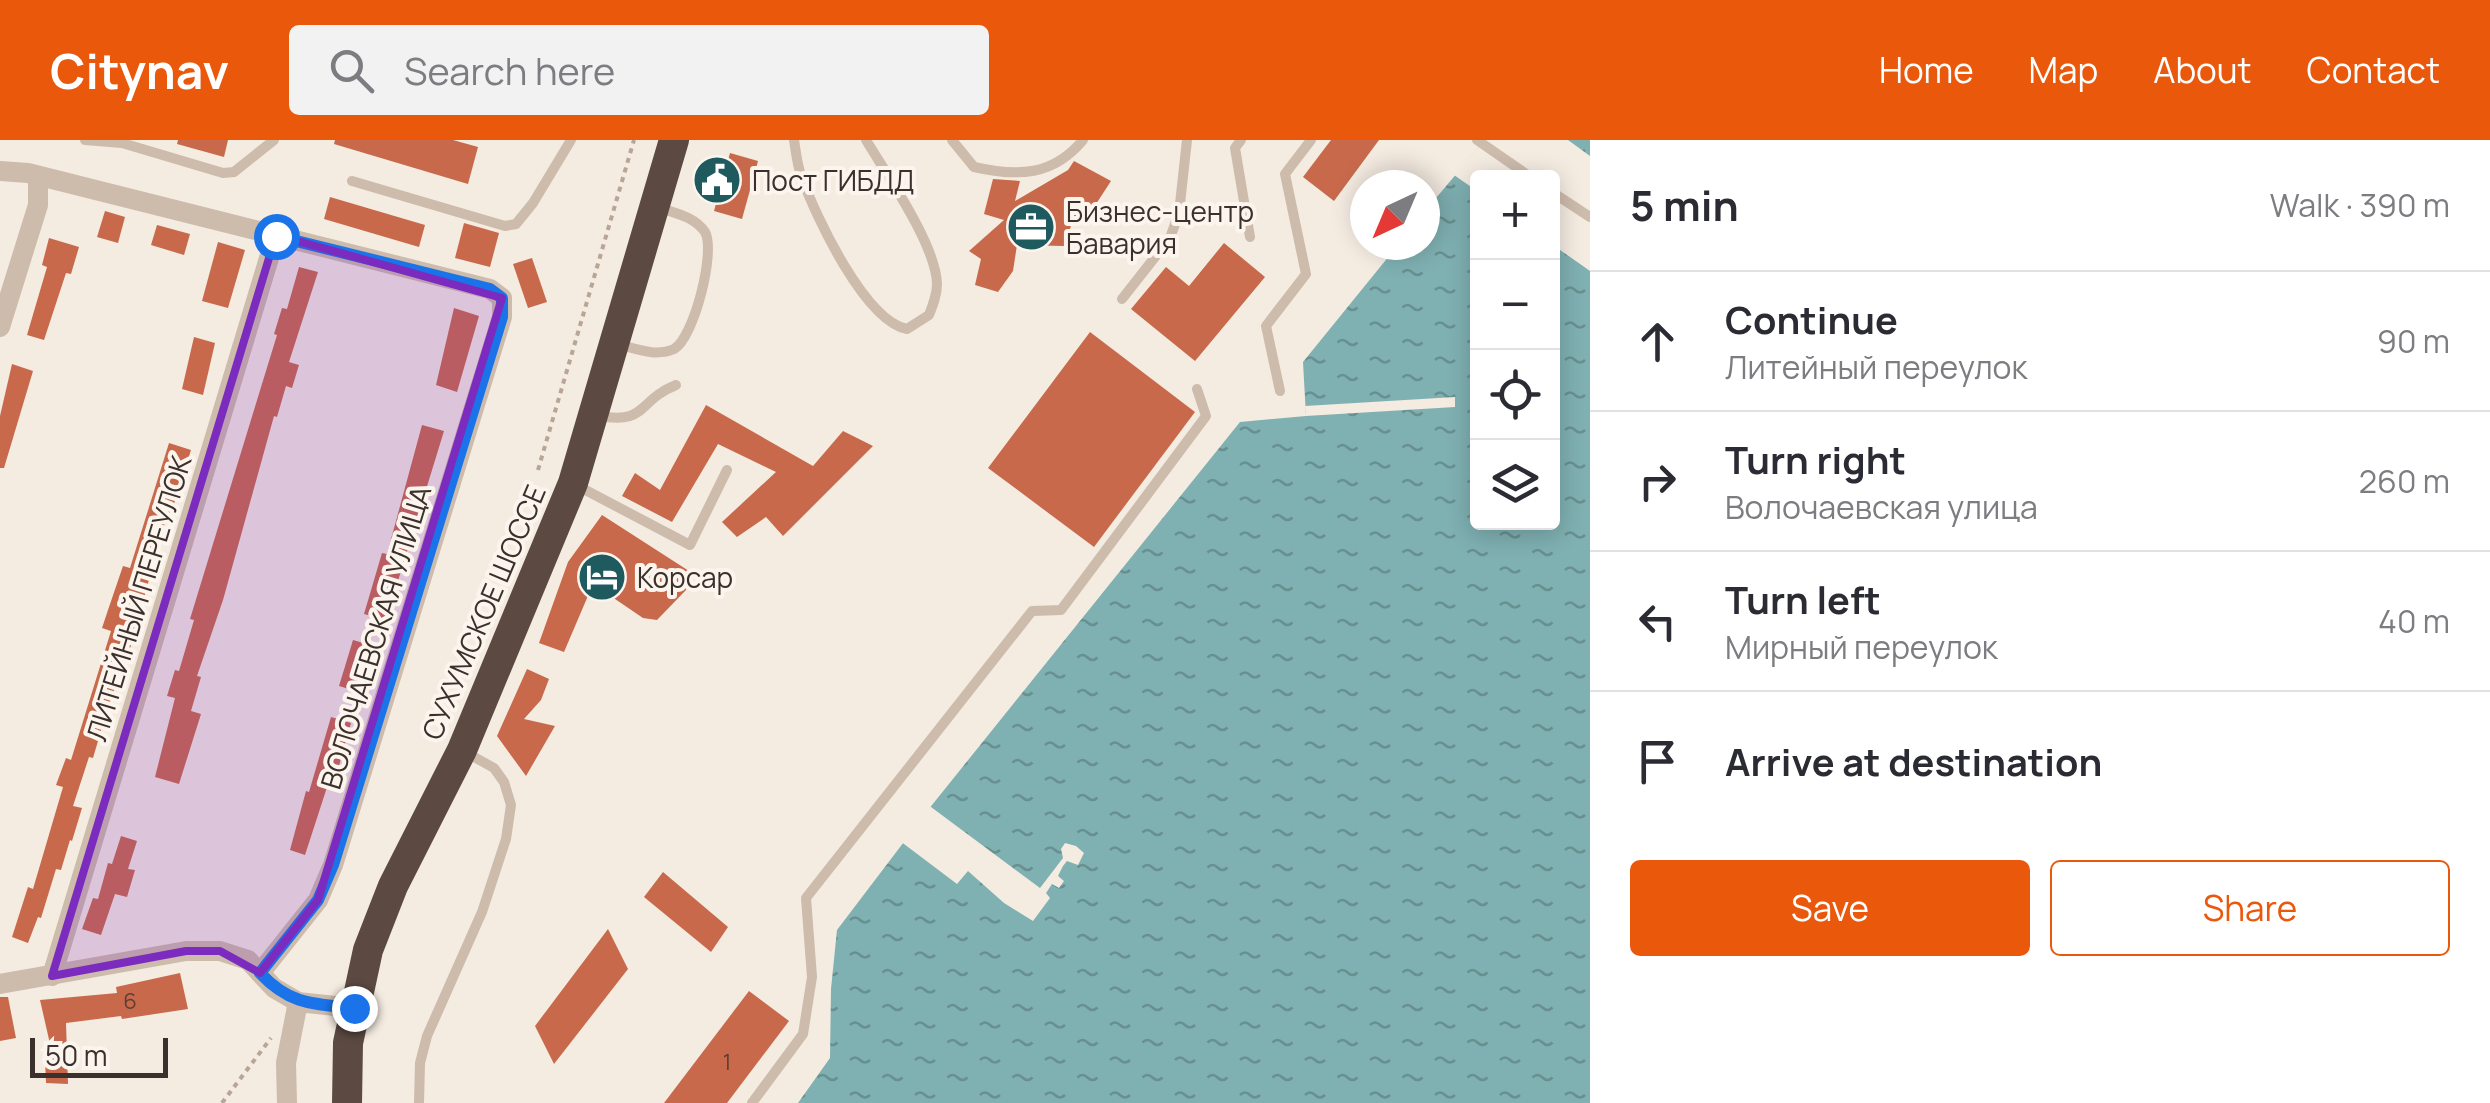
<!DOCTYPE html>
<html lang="en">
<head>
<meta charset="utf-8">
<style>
  :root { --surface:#fff; --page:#f2f2f3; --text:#2b2b33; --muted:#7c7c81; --line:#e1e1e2; --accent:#ea580c }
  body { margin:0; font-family:Manrope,sans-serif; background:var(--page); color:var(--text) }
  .controls { position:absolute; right:30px; top:30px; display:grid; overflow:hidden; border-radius:10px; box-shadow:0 5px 25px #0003 }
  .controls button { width:90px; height:90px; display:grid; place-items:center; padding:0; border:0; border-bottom:2px solid var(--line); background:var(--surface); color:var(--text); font:50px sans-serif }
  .compass { position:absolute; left:1350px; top:30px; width:90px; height:90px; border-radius:50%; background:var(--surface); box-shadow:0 5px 25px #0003; rotate:224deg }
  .scale { position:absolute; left:30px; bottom:25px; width:138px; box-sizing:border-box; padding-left:10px; border:5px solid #3b302b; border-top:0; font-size:28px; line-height:35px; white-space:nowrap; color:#3b302b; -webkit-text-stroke:8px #fbf5ee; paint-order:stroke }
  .stop { position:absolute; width:30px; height:30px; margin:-22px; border:8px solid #1a73e8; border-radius:50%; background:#fff }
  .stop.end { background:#1a73e8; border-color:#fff; box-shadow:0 2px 10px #0008 }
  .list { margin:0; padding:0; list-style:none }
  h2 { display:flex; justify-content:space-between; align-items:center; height:130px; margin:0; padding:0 40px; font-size:42px }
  h2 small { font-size:32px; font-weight:400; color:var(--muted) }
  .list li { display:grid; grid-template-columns:65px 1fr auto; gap:30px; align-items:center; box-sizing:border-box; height:140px; padding:0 40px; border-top:2px solid var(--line) }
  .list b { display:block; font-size:38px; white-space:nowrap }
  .list p { margin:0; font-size:32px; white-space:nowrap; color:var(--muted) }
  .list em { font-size:32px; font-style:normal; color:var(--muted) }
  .actions { display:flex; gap:20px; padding:30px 40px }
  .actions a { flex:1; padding:22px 0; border:2px solid var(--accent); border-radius:10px; text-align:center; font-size:35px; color:var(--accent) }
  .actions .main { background:var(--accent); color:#fff }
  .icon { flex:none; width:55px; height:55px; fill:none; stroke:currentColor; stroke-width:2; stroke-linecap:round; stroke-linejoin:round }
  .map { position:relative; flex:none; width:1590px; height:963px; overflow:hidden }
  header { display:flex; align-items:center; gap:60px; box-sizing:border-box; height:140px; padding:0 50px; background:var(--accent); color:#fff }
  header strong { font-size:48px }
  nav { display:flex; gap:55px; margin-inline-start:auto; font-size:35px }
  .search { width:700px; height:90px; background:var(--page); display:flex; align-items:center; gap:25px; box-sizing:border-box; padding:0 35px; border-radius:10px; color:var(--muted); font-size:38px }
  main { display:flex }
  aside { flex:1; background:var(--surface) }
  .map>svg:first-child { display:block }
  .water { fill:url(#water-ripples); fill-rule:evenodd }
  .pier { fill:#f4ebe1 }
  .building { fill:#c8694b }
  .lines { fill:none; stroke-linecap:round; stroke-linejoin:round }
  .path { stroke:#b9a596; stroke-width:4; stroke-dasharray:5 5; stroke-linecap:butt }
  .lane { stroke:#cdbbac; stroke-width:10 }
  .street { stroke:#cdbbac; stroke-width:20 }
  .highway { stroke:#5c4a42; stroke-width:30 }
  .route { stroke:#1a73e8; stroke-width:12 }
  .marked { fill:#7b2cbf; fill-opacity:0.2; stroke:#7b2cbf; stroke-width:8; stroke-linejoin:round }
  .labels { text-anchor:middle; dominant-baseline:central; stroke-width:8; stroke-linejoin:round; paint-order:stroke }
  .number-label { font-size:22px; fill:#5e3e33 }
  .poi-label { font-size:28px; fill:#3b302b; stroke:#fbf5ee; text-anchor:start }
  .street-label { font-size:28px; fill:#3b302b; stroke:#fbf5ee }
</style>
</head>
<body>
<header>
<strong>Citynav</strong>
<div class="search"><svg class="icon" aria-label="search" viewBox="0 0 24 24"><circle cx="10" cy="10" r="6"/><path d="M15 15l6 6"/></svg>Search here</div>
<nav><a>Home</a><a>Map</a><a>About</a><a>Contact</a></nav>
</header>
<main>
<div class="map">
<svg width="1590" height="963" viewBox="0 0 1590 963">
  <defs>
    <pattern id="water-ripples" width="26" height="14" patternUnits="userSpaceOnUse" patternTransform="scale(2.5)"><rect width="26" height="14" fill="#7fb0b2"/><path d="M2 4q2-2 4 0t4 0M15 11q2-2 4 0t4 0" fill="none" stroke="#699091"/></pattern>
  </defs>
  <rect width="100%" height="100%" fill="#f4ebe1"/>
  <!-- water -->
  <path class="water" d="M1485,0H1590V963H798L830,918L831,849L837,790L932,665L1240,282L1306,276L1303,222L1398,105H1425V71ZM1478,38H1552V382H1478Z"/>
  <!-- pier -->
  <g class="pier">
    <polygon points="1485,0 1568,0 1590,16 1590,131 1553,105 1552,38 1478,38 1477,51 1454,35"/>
    <polygon points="1455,257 1455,267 1306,276 1305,266"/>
    <polygon points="927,664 1040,748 1063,718 1061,709 1065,703 1076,706 1084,713 1078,725 1067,721 1063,726 1058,736 1064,741 1059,748 1052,744 1046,753 1050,758 1033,781 1004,763 968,731 957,744 900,701"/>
  </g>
  <!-- building -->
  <g class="building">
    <polygon points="178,0 228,0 224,17 177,4"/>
    <polygon points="335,0 453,0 478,7 468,44 334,4"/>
    <polygon points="1331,0 1379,0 1334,61 1303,37"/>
    <polygon points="730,13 758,21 742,79 714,71 720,49 711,46 715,32 724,35"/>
    <polygon points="1074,21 1111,41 1083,84 1072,83 1064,106 1017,105 1013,131 998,152 975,145 981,119 969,111 1004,80 984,74 993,39 1020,41 1015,61 1068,30"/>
    <polygon points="330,57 425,85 419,107 324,79"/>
    <polygon points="105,71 125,77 118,103 97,97"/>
    <polygon points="464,83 499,93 490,127 455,118"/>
    <polygon points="157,85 190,94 184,115 151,105"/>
    <polygon points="49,98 79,107 71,134 66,133 44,200 27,195 47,127 42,125"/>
    <polygon points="218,102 245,110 228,168 202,161"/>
    <polygon points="1224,103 1265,137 1195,221 1131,169 1166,127 1189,146"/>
    <polygon points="532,118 547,162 528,168 513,124"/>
    <polygon points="299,127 318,132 289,222 299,225 292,248 286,246 277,277 274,276 223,460 197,536 201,537 191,571 201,574 179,644 155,637 175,558 167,556 175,530 179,531 194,480 190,479 277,195 274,194 282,168 287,169"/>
    <polygon points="454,168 479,176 457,252 436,245"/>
    <polygon points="1090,192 1195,272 1094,407 988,328"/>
    <polygon points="194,197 215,203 203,255 182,249"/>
    <polygon points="12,224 33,231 4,328 0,328 0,276"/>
    <polygon points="706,265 813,326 843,291 873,306 783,396 766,377 737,397 722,382 776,332 718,304 672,382 622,356 635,333 660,350"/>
    <polygon points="422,285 444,291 386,480 364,474 382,413 387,414"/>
    <polygon points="169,303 191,310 168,383 165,382 121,541 118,540 108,567 93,618 89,617 73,666 82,668 72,701 70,700 61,730 56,729 41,778 38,777 28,803 12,797 28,747 33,749 63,647 56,645 66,618 71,620 111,491 102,488 108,470 123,426 130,428"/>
    <polygon points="602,375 689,431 686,450 657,480 643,478 593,444 564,512 539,503 568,422"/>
    <polygon points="353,500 377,507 362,553 339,546"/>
    <polygon points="527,529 549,539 541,560 524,579 555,586 526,636 497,596"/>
    <polygon points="331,577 351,583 335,640 330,638 305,715 290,710 306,651 309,652"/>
    <polygon points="121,696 137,701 128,729 135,730 127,757 115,754 101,795 82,789 93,758 98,759 108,723 112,724"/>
    <polygon points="663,732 728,787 711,812 644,757"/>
    <polygon points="608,789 628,829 554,924 535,886"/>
    <polygon points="180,833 188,869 122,879 121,876 66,883 68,944 46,943 45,918 53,917 40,860 117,853 116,847"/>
    <polygon points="749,851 789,881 727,963 664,963"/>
    <polygon points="0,857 8,857 16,898 0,901"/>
  </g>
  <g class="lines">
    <!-- path -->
    <g class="path">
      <polyline points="538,330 634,0"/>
      <polyline points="222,963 271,898"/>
    </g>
    <!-- lane -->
    <g class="lane">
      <polyline points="85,0 122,3 223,33 234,32 274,0"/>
      <path d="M794,0C796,12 797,26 802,38C816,77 865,181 907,189L929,175C933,165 937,155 937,144C936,105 887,35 866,0"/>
      <path d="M952,0L974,27C1018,37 1053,36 1083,0"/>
      <polyline points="1241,0 1235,8 1250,97"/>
      <polyline points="1477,0 1532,38"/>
      <polyline points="352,41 505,86 516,84 533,63 571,0"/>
      <polyline points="1552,52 1590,77"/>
      <polyline points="1122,159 1170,98 1179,73 1187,0"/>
      <path d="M620,205C637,209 656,217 674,209C694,198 716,111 705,92C694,76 674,73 657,67"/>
      <polyline points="1280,251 1266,186 1306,134 1285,34 1311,0"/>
      <path d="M594,275C649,286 636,261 676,245"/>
      <polyline points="574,344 690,405 727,330"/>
      <polyline points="419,963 420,923 427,896 482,772 506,699 511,665 504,642 494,628 467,613"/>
      <polyline points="752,963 803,894 812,837 806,758 1032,471 1061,470 1206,276 1197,249"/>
    </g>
    <!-- street -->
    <g class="street">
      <polyline points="0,31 28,33 490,149 502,158 502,177 333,725 318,760 260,833"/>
      <polyline points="0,187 38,65 38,36"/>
      <polyline points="52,836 276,95"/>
      <polyline points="0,844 186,811 220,811 248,820 274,848 298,862 354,868"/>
      <polyline points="287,963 286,923 298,862"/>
    </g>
    <!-- highway -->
    <polyline class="highway" points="347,963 348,903 368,810 393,746 462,610 573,343 674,0"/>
  </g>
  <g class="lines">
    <!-- route -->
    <path class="route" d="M276,96L490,149L502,158V177L333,725L318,760L260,833C290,865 313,864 354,868"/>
  </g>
  <!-- marked area -->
  <path class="marked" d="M276,95L502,158L318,760L260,833L220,811H186L52,836Z"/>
  <!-- icons -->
  <defs>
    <g id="civic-disc" transform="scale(2.5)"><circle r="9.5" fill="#1f5a5e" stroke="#fbf5ee"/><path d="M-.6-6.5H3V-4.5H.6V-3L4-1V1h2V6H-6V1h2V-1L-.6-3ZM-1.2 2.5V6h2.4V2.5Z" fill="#fff"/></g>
    <g id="office-disc" transform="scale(2.5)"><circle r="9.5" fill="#1f5a5e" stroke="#fbf5ee"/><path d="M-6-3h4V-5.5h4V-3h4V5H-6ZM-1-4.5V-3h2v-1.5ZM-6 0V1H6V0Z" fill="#fff"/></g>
    <g id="hotel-disc" transform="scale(2.5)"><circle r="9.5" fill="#1f5a5e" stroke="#fbf5ee"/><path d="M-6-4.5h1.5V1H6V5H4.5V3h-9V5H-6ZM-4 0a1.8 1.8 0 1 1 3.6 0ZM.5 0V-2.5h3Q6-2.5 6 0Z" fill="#fff"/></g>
  </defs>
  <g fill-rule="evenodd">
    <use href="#civic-disc" x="717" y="40"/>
    <use href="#office-disc" x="1031" y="87"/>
    <use href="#hotel-disc" x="602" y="437"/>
  </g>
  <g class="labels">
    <!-- number labels -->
    <g class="number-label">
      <text x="130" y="861">6</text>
      <text x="727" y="922">1</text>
    </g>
    <!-- poi labels -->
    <g class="poi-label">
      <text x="752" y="40">Пост ГИБДД</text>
      <text x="1066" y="71">Бизнес-центр<tspan x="1066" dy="32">Бавария</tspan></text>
      <text x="637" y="437">Корсар</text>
    </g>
    <!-- street labels -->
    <g class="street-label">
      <text transform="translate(138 458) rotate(-73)">ЛИТЕЙНЫЙ ПЕРЕУЛОК</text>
      <text transform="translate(483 472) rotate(-67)">СУХУМСКОЕ ШОССЕ</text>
      <text transform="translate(375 497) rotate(-73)">ВОЛОЧАЕВСКАЯ УЛИЦА</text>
    </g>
  </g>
</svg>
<div class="controls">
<button>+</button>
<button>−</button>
<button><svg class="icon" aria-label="locate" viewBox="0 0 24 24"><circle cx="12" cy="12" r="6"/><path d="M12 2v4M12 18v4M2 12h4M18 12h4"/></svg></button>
<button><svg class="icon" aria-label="layers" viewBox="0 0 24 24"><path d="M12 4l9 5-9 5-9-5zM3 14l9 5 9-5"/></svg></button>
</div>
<svg class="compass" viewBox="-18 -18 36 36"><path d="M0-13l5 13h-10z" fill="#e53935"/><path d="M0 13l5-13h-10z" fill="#7c7c81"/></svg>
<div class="scale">50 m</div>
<div class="stop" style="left:276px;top:96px"></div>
<div class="stop end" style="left:354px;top:868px"></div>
</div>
<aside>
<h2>5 min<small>Walk · 390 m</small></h2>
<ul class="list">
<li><svg class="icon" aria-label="ahead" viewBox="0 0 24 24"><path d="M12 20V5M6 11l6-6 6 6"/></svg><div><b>Continue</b><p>Литейный переулок</p></div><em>90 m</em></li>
<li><svg class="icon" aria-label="right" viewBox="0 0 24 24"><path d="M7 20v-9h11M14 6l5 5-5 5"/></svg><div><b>Turn right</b><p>Волочаевская улица</p></div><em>260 m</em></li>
<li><svg class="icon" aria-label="left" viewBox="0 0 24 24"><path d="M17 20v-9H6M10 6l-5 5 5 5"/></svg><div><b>Turn left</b><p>Мирный переулок</p></div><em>40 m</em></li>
<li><svg class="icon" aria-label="arrive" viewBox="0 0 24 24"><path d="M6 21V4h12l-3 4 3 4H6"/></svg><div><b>Arrive at destination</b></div></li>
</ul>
<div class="actions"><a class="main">Save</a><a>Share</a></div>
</aside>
</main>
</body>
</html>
